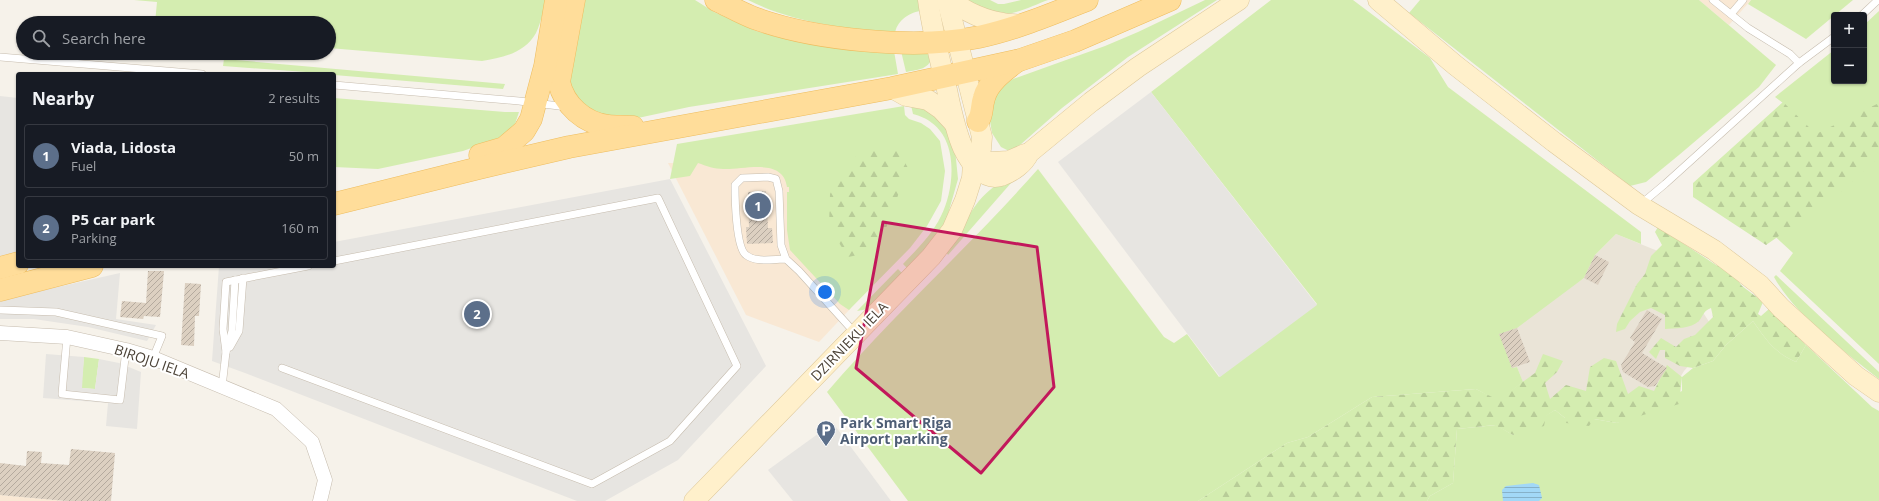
<!DOCTYPE html>
<html lang="en">
<head>
<meta charset="utf-8">
<style>
  :root { --surface:#171b24; --page:#20242c; --text:#f1f3f6; --muted:#9ea1a6; --line:#363941; --accent:#2563eb }
  body { margin:0; font-family:"Open Sans",sans-serif; background:var(--page); color:var(--text) }
  .controls { position:absolute; right:12px; top:12px; display:grid; overflow:hidden; border-radius:4px; box-shadow:0 1px 3px #0004 }
  .controls button { width:36px; height:36px; display:grid; place-items:center; padding:0; border:0; border-bottom:1px solid var(--line); background:var(--surface); color:var(--text); font:20px sans-serif }
  .you { position:absolute; left:825px; top:292px; width:14px; height:14px; margin:-10px; border:3px solid #fff; border-radius:50%; background:#1a73e8; box-shadow:0 0 0 6px #1a73e833 }
  .badge { display:grid; place-items:center; width:26px; height:26px; border-radius:50%; background:var(--accent); color:#fff; font-size:13px; font-weight:700 }
  .pin { position:absolute; translate:-50% -50%; border:2px solid #fff; box-shadow:0 1px 4px #0006 }
  .list { margin:0; padding:0; list-style:none }
  h2 { display:flex; justify-content:space-between; align-items:center; height:52px; margin:0; padding:0 16px; font-size:17px }
  h2 small { font-size:13px; font-weight:400; color:var(--muted) }
  .list li { display:grid; grid-template-columns:26px 1fr auto; gap:12px; align-items:center; box-sizing:border-box; height:64px; margin:0 8px 8px; padding:0 8px; border:1px solid var(--line); border-radius:4px }
  .list b { display:block; font-size:15px; white-space:nowrap }
  .list p { margin:0; font-size:13px; white-space:nowrap; color:var(--muted) }
  .list em { font-size:13px; font-style:normal; color:var(--muted) }
  .icon { flex:none; width:22px; height:22px; fill:none; stroke:currentColor; stroke-width:2; stroke-linecap:round; stroke-linejoin:round }
  .map { position:relative; flex:none; width:1879px; height:501px; overflow:hidden }
  .search { position:absolute; background:var(--surface); box-shadow:0 1px 3px #0004; left:16px; top:16px; width:320px; height:44px; display:flex; align-items:center; gap:10px; box-sizing:border-box; padding:0 14px; border-radius:22px; color:var(--muted); font-size:15px }
  .panel { position:absolute; background:var(--surface); box-shadow:0 1px 3px #0004; left:16px; top:72px; width:320px; height:196px; border-radius:4px }
  .map>svg:first-child { display:block }
  .residential { fill:#eae4d7 }
  .commercial { fill:#f9e8d4 }
  .green { fill:#d4edb0 }
  .forest { fill:url(#forest-firs) }
  .parking { fill:#e7e5e1 }
  .water { fill:url(#water-rules) }
  .building { fill:url(#building-hatch) }
  .lines { fill:none; stroke-linecap:round; stroke-linejoin:round }
  .lane-casing { stroke:#c6bcae; stroke-width:8 }
  .street-casing { stroke:#c6bcae; stroke-width:15 }
  .secondary-casing { stroke:#ddc798; stroke-width:21 }
  .primary-casing { stroke:#eebd5f; stroke-width:23 }
  .lane { stroke:#fff; stroke-width:7 }
  .street { stroke:#fff; stroke-width:14 }
  .secondary { stroke:#fff0cb; stroke-width:20 }
  .primary { stroke:#ffdd9a; stroke-width:22 }
  .marked { fill:#c2185b; fill-opacity:0.2; stroke:#c2185b; stroke-width:3; stroke-linejoin:round }
  .labels { text-anchor:middle; dominant-baseline:central; stroke-width:4; stroke-linejoin:round; paint-order:stroke }
  .street-label { font-size:14px; fill:#4b4237; stroke:#fff }
  .service-label { font-size:14px; font-weight:bold; fill:#4e5e75; stroke:#fff; text-anchor:start }
</style>
</head>
<body>
<div class="map">
<svg width="1879" height="501" viewBox="0 0 1879 501">
  <defs>
    <pattern id="forest-firs" width="22" height="20" patternUnits="userSpaceOnUse"><rect width="22" height="20" fill="#d4edb0"/><path d="M5 1l3.5 6h-7zM16 11l3.5 6h-7z" fill="#b8cc98"/></pattern>
    <pattern id="water-rules" width="6" height="5" patternUnits="userSpaceOnUse"><rect width="6" height="5" fill="#a2d8f7"/><path d="M0 2.5h6" fill="none" stroke="#86b1c9"/></pattern>
    <pattern id="building-hatch" width="6" height="6" patternUnits="userSpaceOnUse"><rect width="6" height="6" fill="#dcd0c1"/><path d="M-1 1l2-2M0 6l6-6M5 7l2-2" fill="none" stroke="#b4aa9e"/></pattern>
  </defs>
  <rect width="100%" height="100%" fill="#f6f2ea"/>
  <!-- residential -->
  <polygon class="residential" points="1616,234 1665,254 1717,334 1684,371 1669,396 1532,406 1517,367 1512,368 1499,334 1584,278 1595,255"/>
  <!-- commercial -->
  <g class="commercial">
    <polygon points="1699,0 1751,0 1729,25"/>
    <polygon points="668,163 794,163 851,308 819,342 746,315"/>
    <polygon points="0,495 66,501 0,501"/>
  </g>
  <!-- green -->
  <g class="green">
    <path d="M134,0H547C543,10 541,23 536,33C525,53 502,58 482,61L329,48V23H155L157,2Z"/>
    <polygon points="580,0 695,0 714,12 756,31 777,37 894,51 898,74 689,107 624,121 602,119 570,92 569,57"/>
    <path d="M748,0H919L920,11C908,13 896,22 895,34C844,28 794,23 748,0Z"/>
    <path d="M963,0H990L998,4H1004L1021,0H1048C1032,6 1009,18 991,14C982,11 972,4 963,0Z"/>
    <polygon points="1205,0 1217,0 1128,57 1062,108 1020,145 1009,151 1001,147 992,133 989,115 998,89 1013,79 1105,46 1138,32"/>
    <path d="M1271,0H1353L1430,58L1448,87L1641,232V244L1616,234L1595,255L1584,278L1517,328L1500,334L1512,368L1517,367L1523,382L1498,401L1476,389L1372,397L1308,437L1287,443L1198,501H908L827,392C894,314 970,246 1038,169L1164,337L1174,343L1187,334L1219,377L1317,304L1151,92Z"/>
    <polygon points="1420,0 1699,0 1776,65 1759,87 1679,155 1646,182 1630,186 1409,13"/>
    <polygon points="1751,0 1853,0 1806,39 1748,4"/>
    <polygon points="1879,11 1879,364 1780,271 1793,253 1707,174 1783,103 1775,97 1834,50 1834,81 1864,81 1864,25"/>
    <path d="M901,51L927,53L931,60C927,70 915,70 906,72Z"/>
    <polygon points="224,59 505,84 503,89 334,75 334,74 223,66"/>
    <polygon points="334,98 505,112 519,112 515,124 505,136 463,151 378,169 334,167"/>
    <path d="M911,105L918,106L941,118L955,149L958,179L946,221L937,236L908,269L903,264C917,249 932,235 941,216C954,190 959,143 932,123C926,118 920,116 913,114Z"/>
    <path d="M904,106L905,115L909,119L921,123L930,129L940,141L945,171L941,201L927,226L910,248L849,310L840,304L790,250L787,230V192H789V187H787C783,157 744,170 723,169C715,169 706,166 698,163L690,176L670,179L677,144Z"/>
    <path d="M1018,175L948,255L946,252C971,218 974,190 1018,175Z"/>
    <polygon points="898,269 903,274 868,309 857,311"/>
    <path d="M1776,275L1879,372V379C1846,353 1794,314 1774,277Z"/>
    <path d="M1753,321C1766,340 1774,352 1796,362L1806,345L1872,407L1879,411V501H1427L1430,496L1453,483L1457,429L1496,425L1513,435L1555,410L1565,418L1594,419L1617,423L1682,391V377L1693,368L1713,361L1726,345Z"/>
    <polygon points="84,357 99,359 95,389 81,388"/>
  </g>
  <!-- forest -->
  <g class="forest">
    <polygon points="1783,102 1816,134 1879,103 1879,157 1835,197 1766,245 1693,197 1693,183"/>
    <polygon points="873,148 898,150 908,168 885,231 868,253 848,257 829,227 830,194 849,160"/>
    <path d="M1658,227L1716,265L1733,274L1742,286L1763,302L1758,314L1761,316L1769,309L1806,345L1796,362C1774,352 1766,340 1753,321L1726,345L1713,361L1693,368L1680,366L1665,358V350H1660L1656,359L1649,352L1661,338L1676,347L1684,339L1695,335L1713,317L1711,308C1703,311 1704,315 1699,321C1691,329 1675,328 1665,329V315L1651,308L1640,312L1630,321L1625,329L1616,332L1617,324L1637,284L1645,274L1651,256L1662,245L1655,232Z"/>
    <polygon points="1543,354 1563,361 1557,372 1545,383 1550,399 1566,385 1586,391 1590,367 1604,358 1616,361 1628,394 1639,386 1654,391 1667,365 1682,377 1679,404 1617,423 1594,419 1589,426 1566,423 1565,418 1555,410 1546,416 1544,426 1513,435 1495,425 1457,429 1453,483 1430,496 1427,501 1198,501 1287,443 1308,437 1372,397 1476,389 1498,400 1535,373"/>
  </g>
  <!-- parking -->
  <g class="parking">
    <polygon points="1151,92 1317,305 1220,377 1058,162"/>
    <polygon points="0,96 18,98 18,252 0,256"/>
    <polygon points="670,179 766,366 678,460 605,501 577,501 245,373 212,361 219,266 334,266 334,242"/>
    <polygon points="120,273 116,319 156,325 147,341 88,327 34,319 0,319 0,300"/>
    <polygon points="46,354 84,357 82,388 95,389 99,359 119,363 141,372 137,429 106,426 108,403 43,398"/>
    <polygon points="833,423 891,501 793,501 768,470"/>
  </g>
  <!-- water -->
  <polygon class="water" points="1533,483 1539,485 1542,498 1539,501 1503,501 1502,490 1506,486"/>
  <!-- building -->
  <g class="building">
    <polygon points="766,191 768,228 772,228 773,243 747,244 746,227 749,227 748,192"/>
    <polygon points="1595,255 1609,262 1598,285 1584,278"/>
    <polygon points="148,271 164,271 160,317 144,316 143,319 120,317 122,301 146,303"/>
    <polygon points="185,283 201,284 199,316 195,316 194,346 181,345"/>
    <polygon points="1647,310 1662,319 1642,353 1667,368 1655,386 1648,387 1623,372 1621,365 1635,342 1630,338"/>
    <polygon points="1517,328 1530,362 1512,368 1499,334"/>
    <polygon points="71,449 115,453 111,501 66,501 0,495 0,463 26,466 27,451 42,452 41,463 69,465"/>
  </g>
  <g class="lines">
    <!-- lane casing -->
    <g class="lane-casing">
      <g id="lane">
        <polyline points="1713,0 1748,28 1790,54 1799,63"/>
        <polyline points="1731,14 1743,0"/>
        <polyline points="1862,15 1878,0"/>
        <polyline points="0,57 202,74"/>
        <polyline points="334,85 519,101 567,107"/>
        <polyline points="1641,204 1665,184 1799,63 1834,37"/>
        <path d="M786,259C774,259 756,263 746,255C736,248 735,199 735,185L742,178L768,177L776,179L779,191L781,245L786,259L799,271L855,333"/>
        <polyline points="1,310 56,312 162,336 153,358"/>
        <polyline points="67,337 62,394 120,400 126,350"/>
        <polyline points="230,347 239,331 243,278"/>
        <polyline points="226,352 223,329 226,282 308,266"/>
        <polyline points="282,368 592,484 670,441 737,366 658,198 334,261"/>
        <polyline points="222,387 226,352 232,331 235,280"/>
      </g>
    </g>
    <!-- street casing -->
    <g class="street-casing">
      <polyline id="street" points="0,333 67,337 126,350 153,358 276,409 312,442 325,480 320,501"/>
    </g>
    <!-- secondary casing -->
    <g class="secondary-casing">
      <g id="secondary">
        <path d="M928,0C932,30 940,60 947,90C951,109 955,130 963,148C970,163 984,181 1001,176C1012,172 1024,164 1029,153L1091,102L1138,67L1239,0"/>
        <path d="M952,0C964,12 987,21 1003,23C1009,24 1015,24 1021,25"/>
        <polyline points="1378,0 1455,65 1554,142 1639,205 1714,250 1760,285 1781,308 1856,376 1879,392"/>
        <polyline points="892,88 906,96 928,100 941,109 954,123"/>
        <polyline points="973,163 1009,161 1025,154"/>
        <polyline points="694,501 931,257 952,230 965,200 972,178 973,163 981,149 982,137 947,0"/>
      </g>
    </g>
    <!-- primary casing -->
    <g class="primary-casing">
      <g id="primary">
        <path d="M574,0L559,82C564,105 584,123 608,126C616,127 625,126 633,127"/>
        <path d="M716,0C729,6 741,13 754,18C814,40 916,50 979,37C1016,29 1052,14 1087,0"/>
        <path d="M978,121C983,114 981,107 984,98C988,82 1005,70 1017,61"/>
        <polyline points="480,155 504,148 524,131 531,119 545,66 556,0"/>
        <polyline points="334,204 479,168 569,147 892,88 1020,60 1075,41 1170,0"/>
        <polyline points="0,268 18,263"/>
        <polyline points="0,290 92,266"/>
      </g>
    </g>
    <!-- lane -->
    <use href="#lane" class="lane"/>
    <!-- street -->
    <use href="#street" class="street"/>
    <!-- secondary -->
    <use href="#secondary" class="secondary"/>
    <!-- primary -->
    <use href="#primary" class="primary"/>
  </g>
  <!-- marked area -->
  <path class="marked" d="M883,222L1037,247L1054,387L981,473L856,368Z"/>
  <!-- icons -->
  <defs>
    <g id="parking-pin" transform="scale(1)"><path d="M0 17L-7.5 6A9.5 9.5 0 1 1 7.5 6Z" fill="#5c6f8a" stroke="#fff"/><path d="M-3.5-5.5H1a3.5 3.5 0 0 1 0 7H-1V5.5H-3.5ZM-1-3.4V-.6H.8a1.4 1.4 0 0 0 0-2.8Z" fill="#fff"/></g>
  </defs>
  <g fill-rule="evenodd">
    <use href="#parking-pin" x="826" y="430"/>
  </g>
  <g class="labels">
    <!-- street labels -->
    <g class="street-label">
      <text transform="translate(849 341) rotate(-46)">DZIRNIEKU IELA</text>
      <text transform="translate(152 361) rotate(19)">BIROJU IELA</text>
    </g>
    <!-- service labels -->
    <g class="service-label">
      <text x="840" y="422">Park Smart Riga<tspan x="840" dy="16">Airport parking</tspan></text>
    </g>
  </g>
</svg>
<div class="controls">
<button>+</button>
<button>−</button>
</div>
<div class="you"></div>
<div class="pin badge" style="left:758px;top:206px;background:#5c6f8a">1</div>
<div class="pin badge" style="left:477px;top:314px;background:#5c6f8a">2</div>
<div class="search"><svg class="icon" aria-label="search" viewBox="0 0 24 24"><circle cx="10" cy="10" r="6"/><path d="M15 15l6 6"/></svg>Search here</div>
<section class="panel">
<h2>Nearby<small>2 results</small></h2>
<ul class="list">
<li><span class="badge" style="background:#5c6f8a">1</span><div><b>Viada, Lidosta</b><p>Fuel</p></div><em>50 m</em></li>
<li><span class="badge" style="background:#5c6f8a">2</span><div><b>P5 car park</b><p>Parking</p></div><em>160 m</em></li>
</ul>
</section>
</div>
</body>
</html>
